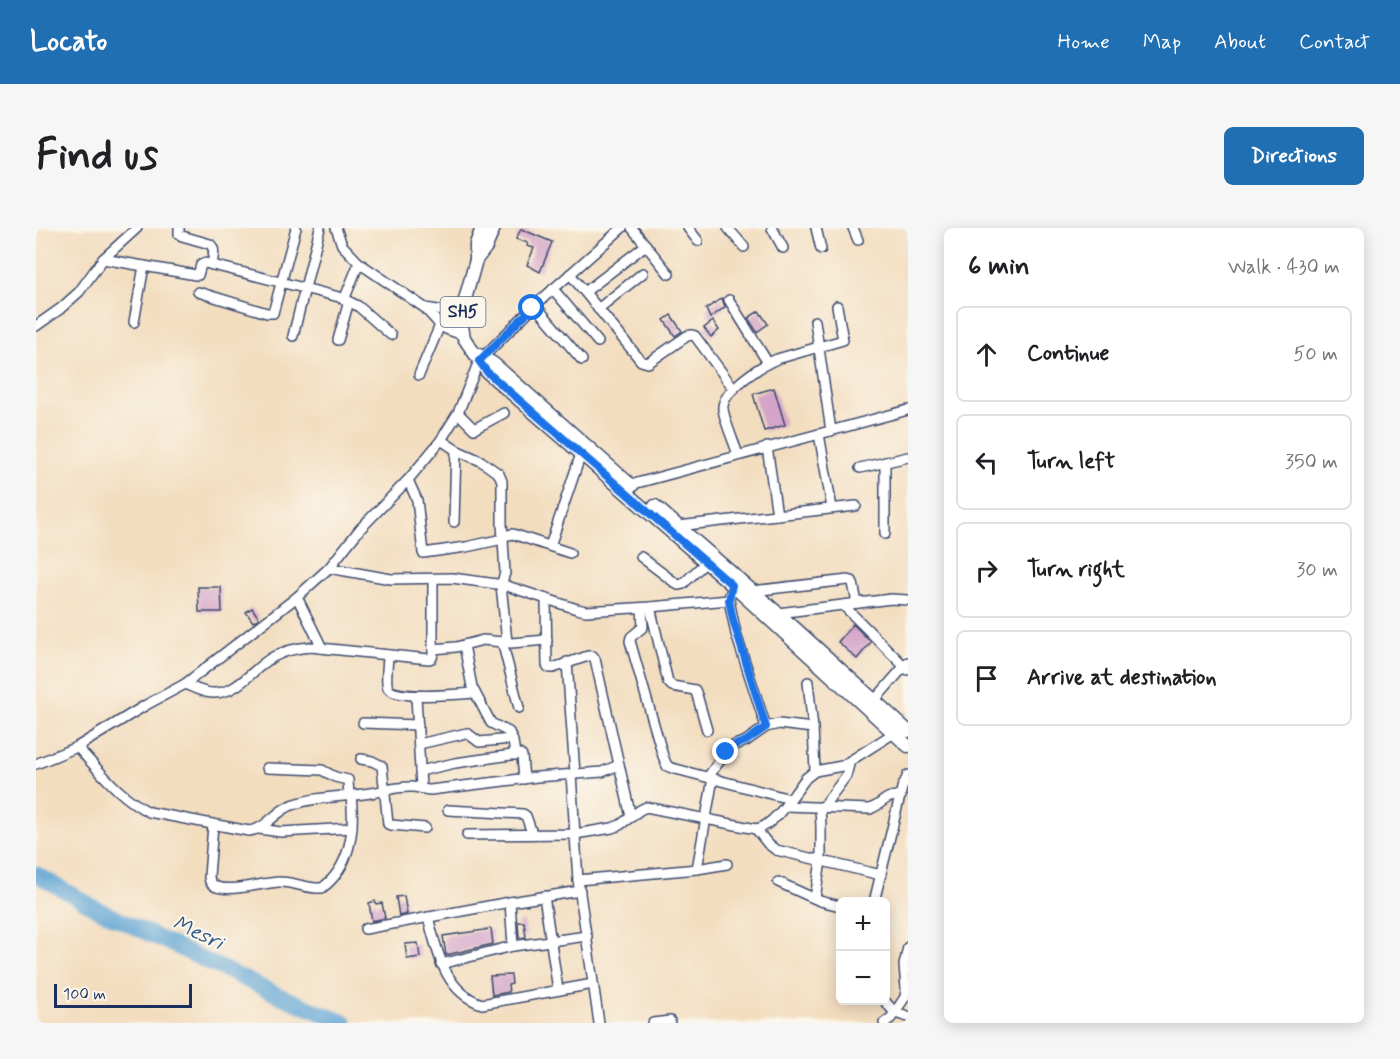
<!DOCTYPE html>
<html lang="en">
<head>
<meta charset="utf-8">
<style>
  :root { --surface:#fff; --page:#f6f6f6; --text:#202124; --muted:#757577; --line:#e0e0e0; --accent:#1f6fb2 }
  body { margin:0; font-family:Mynerve,sans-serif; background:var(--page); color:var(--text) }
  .controls { position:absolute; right:18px; bottom:18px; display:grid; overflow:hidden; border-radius:9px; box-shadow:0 3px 15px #0003 }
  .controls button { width:54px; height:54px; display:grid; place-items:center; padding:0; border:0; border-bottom:2px solid var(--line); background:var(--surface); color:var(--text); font:30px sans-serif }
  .scale { position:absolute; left:18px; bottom:15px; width:138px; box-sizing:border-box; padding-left:6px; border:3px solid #1b2f5e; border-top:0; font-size:16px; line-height:21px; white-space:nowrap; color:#1b2f5e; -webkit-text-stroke:4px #fbf7ec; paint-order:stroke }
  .stop { position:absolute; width:18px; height:18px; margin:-14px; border:4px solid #1a73e8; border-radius:50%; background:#fff }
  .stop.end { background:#1a73e8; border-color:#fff; box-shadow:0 2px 6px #0008 }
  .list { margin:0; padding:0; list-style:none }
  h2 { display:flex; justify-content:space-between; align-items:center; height:78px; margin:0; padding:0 24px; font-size:26px }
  h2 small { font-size:20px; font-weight:400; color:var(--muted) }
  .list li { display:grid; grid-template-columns:39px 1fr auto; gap:18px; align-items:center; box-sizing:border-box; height:96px; margin:0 12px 12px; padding:0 12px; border:2px solid var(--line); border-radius:9px }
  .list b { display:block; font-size:22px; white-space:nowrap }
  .list em { font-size:20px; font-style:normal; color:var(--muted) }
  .icon { flex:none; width:33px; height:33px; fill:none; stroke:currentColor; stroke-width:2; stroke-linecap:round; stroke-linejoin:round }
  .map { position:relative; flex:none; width:872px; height:795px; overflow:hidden; border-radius:9px }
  header { display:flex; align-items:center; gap:36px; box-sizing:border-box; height:84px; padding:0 30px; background:var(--accent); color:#fff }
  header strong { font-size:28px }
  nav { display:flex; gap:33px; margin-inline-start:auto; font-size:21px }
  .intro { display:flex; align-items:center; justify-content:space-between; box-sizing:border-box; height:144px; padding:0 36px }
  h1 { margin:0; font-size:42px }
  .button { padding:15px 27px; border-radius:9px; background:var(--accent); color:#fff; font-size:21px; font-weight:700 }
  main { display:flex; gap:36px; padding:0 36px }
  aside { flex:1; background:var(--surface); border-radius:9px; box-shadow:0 3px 15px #0003 }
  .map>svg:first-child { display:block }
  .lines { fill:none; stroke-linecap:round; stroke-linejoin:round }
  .river { stroke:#5da3d3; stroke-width:16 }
  .building { fill:#d4a5c8 }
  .minor-casing { stroke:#3b496d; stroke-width:12 }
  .major-casing { stroke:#3b496d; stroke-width:15 }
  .minor { stroke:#fff; stroke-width:9 }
  .major { stroke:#fff; stroke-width:12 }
  .route { stroke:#1a73e8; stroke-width:8 }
  .labels { text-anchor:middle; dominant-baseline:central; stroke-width:4.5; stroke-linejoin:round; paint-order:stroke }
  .shield { fill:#fbf7ec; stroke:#5e6b89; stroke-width:1.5 }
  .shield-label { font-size:18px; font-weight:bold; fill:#1b2f5e }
  .water-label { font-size:21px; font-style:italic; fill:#325887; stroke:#fbf7ec }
</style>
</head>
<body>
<header>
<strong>Locato</strong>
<nav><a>Home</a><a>Map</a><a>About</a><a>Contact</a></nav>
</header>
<div class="intro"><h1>Find us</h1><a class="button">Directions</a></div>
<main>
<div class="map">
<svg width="872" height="795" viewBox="0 0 872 795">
  <rect width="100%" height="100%" fill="#fbf7ec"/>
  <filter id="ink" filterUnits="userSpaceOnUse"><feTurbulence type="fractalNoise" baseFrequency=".0167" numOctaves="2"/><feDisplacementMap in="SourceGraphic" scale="12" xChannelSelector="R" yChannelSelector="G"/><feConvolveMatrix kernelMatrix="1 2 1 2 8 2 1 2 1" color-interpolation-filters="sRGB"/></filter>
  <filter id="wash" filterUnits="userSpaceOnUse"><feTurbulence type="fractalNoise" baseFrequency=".008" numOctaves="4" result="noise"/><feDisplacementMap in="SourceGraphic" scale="24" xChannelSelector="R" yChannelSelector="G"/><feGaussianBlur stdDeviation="1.35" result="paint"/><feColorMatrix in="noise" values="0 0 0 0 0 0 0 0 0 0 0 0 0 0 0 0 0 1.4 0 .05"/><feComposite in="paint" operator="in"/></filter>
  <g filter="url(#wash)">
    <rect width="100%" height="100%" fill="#f3ddbf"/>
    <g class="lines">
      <!-- river -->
      <polyline class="river" points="0,646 61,681 244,768 309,795"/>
    </g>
    <g id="blocks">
      <!-- building -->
      <g class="building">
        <polygon points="485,1 516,14 504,44 491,37 498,20 491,18 492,15 480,11"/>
        <polygon points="686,70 689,79 674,90 670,81"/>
        <polygon points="723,83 732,96 721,104 712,90"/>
        <polygon points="635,87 646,103 639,108 628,92"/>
        <polygon points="677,93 683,102 675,109 668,100"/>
        <polygon points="738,160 749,197 728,203 717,166"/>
        <polygon points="162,359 185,359 186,384 163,384"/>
        <polygon points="216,380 223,390 217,394 210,384"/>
        <polygon points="817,396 835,414 821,431 802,414"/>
        <polygon points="368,668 371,686 363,688 360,669"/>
        <polygon points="339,673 340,676 346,675 349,690 336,693 333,675"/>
        <polygon points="482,694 488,694 490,709 483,710"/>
        <polygon points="455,701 457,716 410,727 407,708"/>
        <polygon points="382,715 384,729 371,731 369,716"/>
        <polygon points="475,747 476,756 472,757 473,764 456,767 454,748"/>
      </g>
    </g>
  </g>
  <g filter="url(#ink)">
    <use href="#blocks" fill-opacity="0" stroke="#3b496d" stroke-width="1.5"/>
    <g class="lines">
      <!-- minor casing -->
      <g class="minor-casing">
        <g id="minor">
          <path d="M143,0V6L146,8L174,16C180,21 177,29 176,37"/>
          <polyline points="300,0 306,17 323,35 389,80 404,97 410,101 427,107"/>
          <polyline points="596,0 633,46"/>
          <polyline points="652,0 662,13"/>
          <polyline points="692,0 708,19"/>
          <polyline points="736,0 747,20"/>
          <polyline points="780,0 785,21"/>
          <polyline points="817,0 822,12"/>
          <polyline points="67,31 160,47 162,47 165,37 169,35 303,69 322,78 355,107"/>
          <polyline points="534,46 605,133 612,135 651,108 656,107 659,108 698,161"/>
          <polyline points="517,61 562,114"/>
          <polyline points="162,64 231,85 237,85 260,0"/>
          <polyline points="549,64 610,17"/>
          <polyline points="308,72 323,35"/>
          <polyline points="693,72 732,135"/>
          <polyline points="499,77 546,132"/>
          <polyline points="389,80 427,86"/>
          <polyline points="562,81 607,45"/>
          <polyline points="779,93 795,203"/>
          <polyline points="98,94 108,38"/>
          <polyline points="0,98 24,81 43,64 67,31 101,0"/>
          <polyline points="257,108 284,0"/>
          <polyline points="302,112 313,73"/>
          <polyline points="383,147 404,97"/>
          <polyline points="422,185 438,201 468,185"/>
          <polyline points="783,206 796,280"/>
          <polyline points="405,212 420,222 445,233 463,246 466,253 466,295 469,345 465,357 471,414"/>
          <polyline points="731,219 741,287"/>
          <path d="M702,227C698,214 689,195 687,181C685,163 726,137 741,131L807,112L801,78"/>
          <polyline points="849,234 849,306"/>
          <polyline points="824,240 872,229"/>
          <polyline points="372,252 381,272 387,325 430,319 467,311"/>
          <polyline points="590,258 872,182"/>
          <polyline points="418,294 420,222"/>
          <polyline points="642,298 820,278"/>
          <polyline points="467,308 477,306 534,325"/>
          <polyline points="514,318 545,226"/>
          <polyline points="605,329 642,357 647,356 670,334"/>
          <polyline points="293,340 355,351 416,350 468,357 541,381 550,383 614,379 693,372"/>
          <polyline points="716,363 812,352 816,353 817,355 821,375"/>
          <polyline points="694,366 693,372 700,406 730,499"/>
          <polyline points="261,369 286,420"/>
          <polyline points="510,371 511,437 513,440 517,440 552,428 557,428 559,431 595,589"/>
          <polyline points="807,377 872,442"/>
          <polyline points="614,379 632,454 636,458 659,462 661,467 671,502"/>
          <polyline points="606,380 607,399 595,409 594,413 627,528 631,538 636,540 754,571"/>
          <polyline points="742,385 855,371 872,372"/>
          <polyline points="466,413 483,480"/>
          <polyline points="428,417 436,459 455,495 473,504 477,513 479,527"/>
          <polyline points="397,421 420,419 447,412 475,415 511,412"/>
          <path d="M352,427C352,434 349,454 352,460C358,472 425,466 439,465"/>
          <polyline points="531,434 539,546"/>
          <polyline points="772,454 777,500 779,543"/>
          <path d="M149,456C158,460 167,465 177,465C202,466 217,440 237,429C248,423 261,420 274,419L393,431L396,430L397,426V351"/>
          <polyline points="380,468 385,560"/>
          <polyline points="838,473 872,434"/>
          <polyline points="327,495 382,497"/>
          <polyline points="383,516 431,505 443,514 476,511"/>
          <path d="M41,519C63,542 83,569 113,584L213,603C231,601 239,583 256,577C281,568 309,569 334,565C348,563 362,558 376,559C382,559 388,562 394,562L501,549L566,544L583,537"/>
          <polyline points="325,531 336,533 346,538 352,596 355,597 389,600"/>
          <polyline points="0,536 41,519 110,477 149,456 261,369 293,340 324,301 372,252 405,212 422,185 443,133 496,80 586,0"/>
          <polyline points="231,540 286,542 299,549 312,552 313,568"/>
          <polyline points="384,543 419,535 483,526 486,528 488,551"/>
          <polyline points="535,546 542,652 563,795"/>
          <polyline points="672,549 690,524 699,517 710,513 730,499 743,496 777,500"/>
          <path d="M749,578L834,581C848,576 847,567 865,568"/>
          <polyline points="787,579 810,548 814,533"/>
          <polyline points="412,582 487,586 490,588 496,605"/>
          <path d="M177,597L173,648C173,673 229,653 244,654C258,654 272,661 286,660C315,639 319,601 315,568"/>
          <polyline points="223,601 245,604 316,600"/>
          <polyline points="720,601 732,616 740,622 845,647"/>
          <path d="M431,607L539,606L576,600L584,597L604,582L610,579L720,601C738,599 759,564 770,550L779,543L806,538L858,505"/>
          <polyline points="661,641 677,550"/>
          <polyline points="542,652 661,641 691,636"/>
          <polyline points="742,654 784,673 804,678"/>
          <polyline points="508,668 522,762"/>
          <polyline points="779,670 785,633 785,598 784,579"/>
          <polyline points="474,674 477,718"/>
          <polyline points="838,674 866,560 872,547"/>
          <path d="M392,689C401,722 408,764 446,776L557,756"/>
          <polyline points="329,701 474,674 544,663"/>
          <polyline points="405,736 477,718 551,708"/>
          <polyline points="848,772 859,785 872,789"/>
          <polyline points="617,795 634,793"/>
          <polyline points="848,795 855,790 869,769 870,761 868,737 872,719"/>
        </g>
      </g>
      <!-- major casing -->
      <g class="major-casing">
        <g id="major">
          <polyline points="446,0 440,16 440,32 428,75 426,98 428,110 451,144 696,357 872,518"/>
          <polyline points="440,32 450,19 458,0"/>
          <polyline points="441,126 458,136 596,258"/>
          <polyline points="619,278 761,402 872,503"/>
        </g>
      </g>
      <!-- minor -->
      <use href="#minor" class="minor"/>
      <!-- major -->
      <use href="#major" class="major"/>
    </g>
  </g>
  <g class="lines" filter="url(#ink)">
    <!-- route -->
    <polyline class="route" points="496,80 443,133 451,144 696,357 693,372 697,392 730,499 710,513 699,517 690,524"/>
  </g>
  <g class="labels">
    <!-- shield labels -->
    <rect class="shield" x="404.5" y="69" width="45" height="30" rx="4.5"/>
    <g class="shield-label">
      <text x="427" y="84">SH5</text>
    </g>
    <!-- water labels -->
    <g class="water-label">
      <text transform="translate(162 705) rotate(25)">Mesri</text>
    </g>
  </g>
</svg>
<div class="controls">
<button>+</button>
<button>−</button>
</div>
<div class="scale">100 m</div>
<div class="stop" style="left:496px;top:80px"></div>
<div class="stop end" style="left:690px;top:524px"></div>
</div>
<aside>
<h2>6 min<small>Walk · 430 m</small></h2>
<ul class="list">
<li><svg class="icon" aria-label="ahead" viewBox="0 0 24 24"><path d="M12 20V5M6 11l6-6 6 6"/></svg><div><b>Continue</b></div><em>50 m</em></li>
<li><svg class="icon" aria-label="left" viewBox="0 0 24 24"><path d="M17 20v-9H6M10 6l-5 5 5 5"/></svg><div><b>Turn left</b></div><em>350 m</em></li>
<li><svg class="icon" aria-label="right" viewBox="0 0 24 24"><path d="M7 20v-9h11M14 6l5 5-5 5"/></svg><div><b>Turn right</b></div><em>30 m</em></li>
<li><svg class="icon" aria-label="arrive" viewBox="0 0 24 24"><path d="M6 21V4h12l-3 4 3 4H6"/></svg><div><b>Arrive at destination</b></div></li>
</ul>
</aside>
</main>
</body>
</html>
